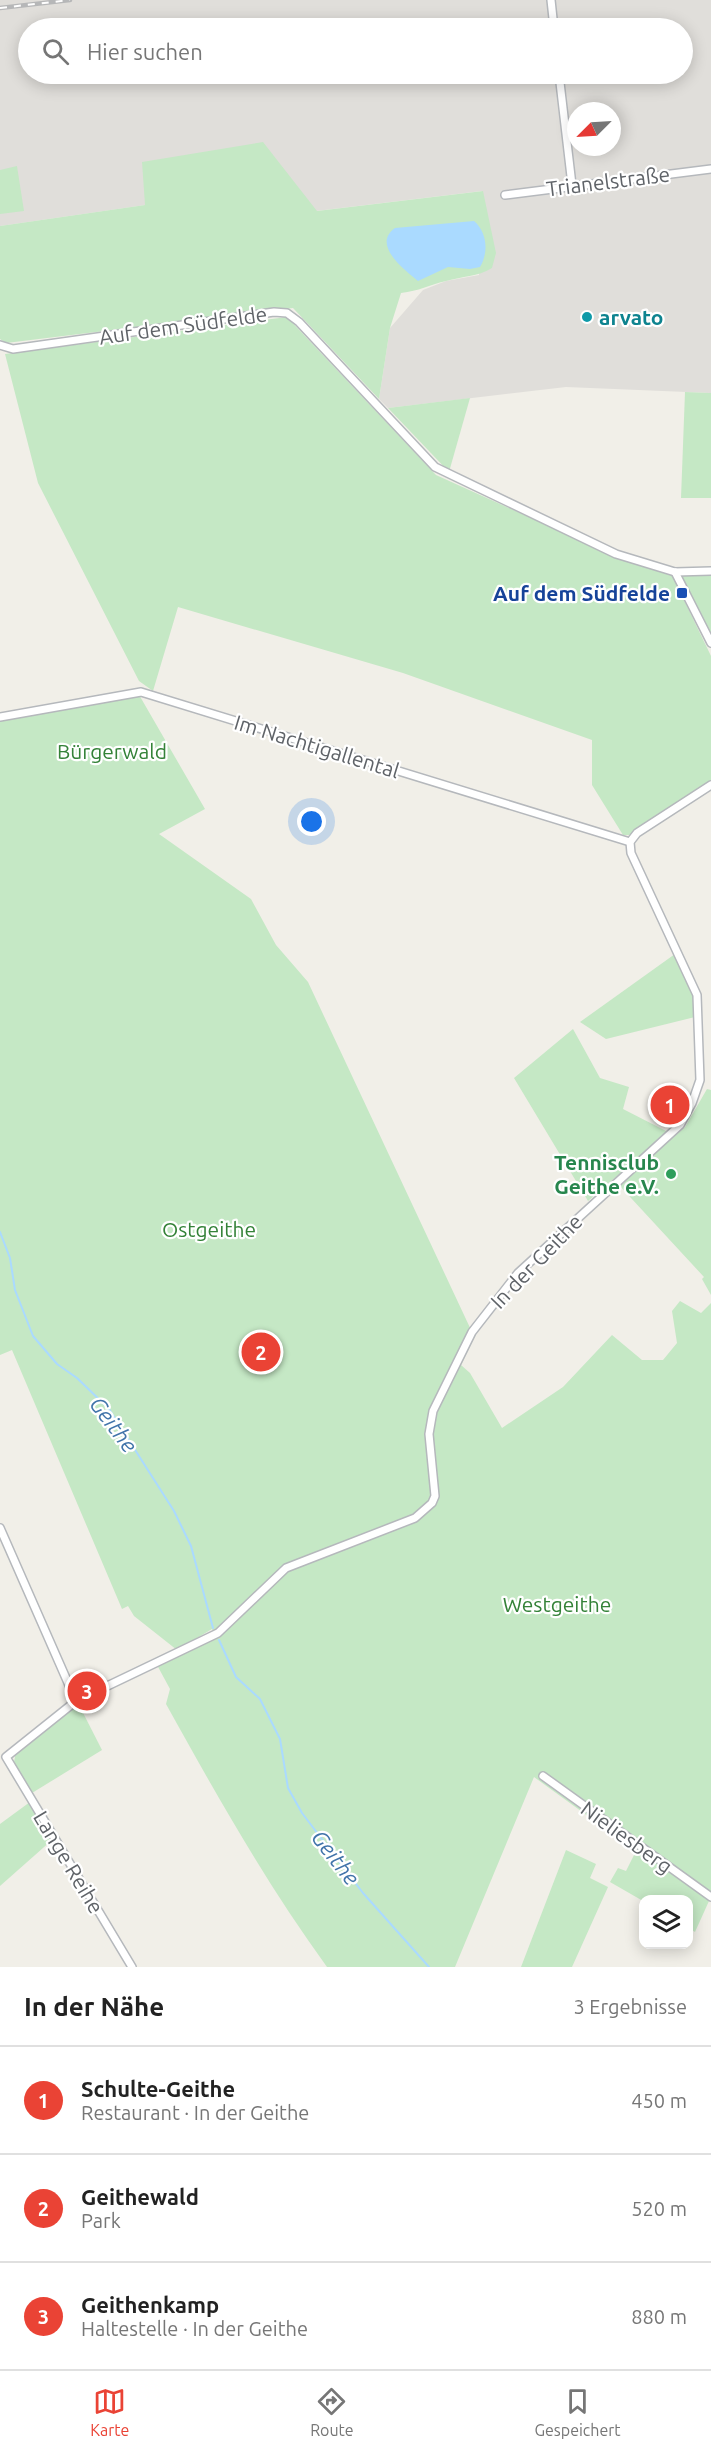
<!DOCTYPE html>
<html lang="de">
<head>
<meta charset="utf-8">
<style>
  :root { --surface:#fff; --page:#f6f6f6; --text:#222; --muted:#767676; --line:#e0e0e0; --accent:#ea4335 }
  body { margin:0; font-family:Ubuntu,sans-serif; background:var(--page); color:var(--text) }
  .controls { position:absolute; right:18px; bottom:18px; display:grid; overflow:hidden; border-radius:12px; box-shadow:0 3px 15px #0003 }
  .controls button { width:54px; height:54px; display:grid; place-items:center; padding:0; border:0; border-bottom:2px solid var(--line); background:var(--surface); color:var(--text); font:30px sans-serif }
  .compass { position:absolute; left:567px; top:102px; width:54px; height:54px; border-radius:50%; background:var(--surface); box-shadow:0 3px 15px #0003; rotate:246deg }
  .you { position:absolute; left:312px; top:822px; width:21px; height:21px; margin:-15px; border:4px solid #fff; border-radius:50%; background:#1a73e8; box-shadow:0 0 0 9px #1a73e833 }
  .badge { display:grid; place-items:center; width:39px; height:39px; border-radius:50%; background:var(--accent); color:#fff; font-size:20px; font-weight:700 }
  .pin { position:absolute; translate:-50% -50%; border:3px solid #fff; box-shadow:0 2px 6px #0006 }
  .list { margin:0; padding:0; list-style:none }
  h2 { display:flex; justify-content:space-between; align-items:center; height:78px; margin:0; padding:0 24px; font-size:26px }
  h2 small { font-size:20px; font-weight:400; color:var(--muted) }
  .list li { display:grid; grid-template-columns:39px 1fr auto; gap:18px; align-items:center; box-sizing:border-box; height:108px; padding:0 24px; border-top:2px solid var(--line) }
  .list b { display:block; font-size:22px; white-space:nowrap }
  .list p { margin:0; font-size:20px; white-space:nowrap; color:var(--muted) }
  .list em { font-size:20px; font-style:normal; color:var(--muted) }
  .icon { flex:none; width:33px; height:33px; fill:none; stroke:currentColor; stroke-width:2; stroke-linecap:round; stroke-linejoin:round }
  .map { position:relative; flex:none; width:711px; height:1967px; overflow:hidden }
  .search { position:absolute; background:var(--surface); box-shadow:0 3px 15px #0003; left:18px; right:18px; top:18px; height:66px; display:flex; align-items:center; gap:15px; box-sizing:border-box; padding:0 21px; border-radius:33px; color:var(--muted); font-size:22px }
  .sheet { height:402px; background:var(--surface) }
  nav { display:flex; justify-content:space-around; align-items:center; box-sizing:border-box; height:84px; border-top:2px solid var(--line); background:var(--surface); font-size:16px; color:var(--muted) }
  nav a { display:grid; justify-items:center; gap:3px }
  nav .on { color:var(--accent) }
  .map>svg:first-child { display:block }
  .industrial { fill:#e0deda; fill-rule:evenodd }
  .green { fill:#c5e8c5 }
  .water { fill:#aadaff }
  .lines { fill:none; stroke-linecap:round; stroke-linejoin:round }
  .stream { stroke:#aadaff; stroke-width:2 }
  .minor-casing { stroke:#b5b8bc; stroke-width:10 }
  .minor { stroke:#fff; stroke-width:7 }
  .rail-casing { stroke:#b6b7b8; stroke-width:4.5 }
  .rail { stroke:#fff; stroke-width:2; stroke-dasharray:7; stroke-linecap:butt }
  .culture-dot { fill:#0f9aa8; stroke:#fff; stroke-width:2 }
  .transit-dot { fill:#1a4fb4; stroke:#fff; stroke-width:2 }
  .leisure-dot { fill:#2e9e5b; stroke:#fff; stroke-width:2 }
  .labels { text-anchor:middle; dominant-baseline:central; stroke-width:4.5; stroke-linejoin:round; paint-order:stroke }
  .street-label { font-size:21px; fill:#5f6368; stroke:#fff }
  .culture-label { font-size:21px; font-weight:bold; fill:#0d838f; stroke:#fff; text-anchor:start }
  .transit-label { font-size:21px; font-weight:bold; fill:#164399; stroke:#fff; text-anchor:end }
  .park-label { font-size:21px; fill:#348238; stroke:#fff }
  .leisure-label { font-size:21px; font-weight:bold; fill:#27864d; stroke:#fff; text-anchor:end }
  .water-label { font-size:22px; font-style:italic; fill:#4174aa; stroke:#fff }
</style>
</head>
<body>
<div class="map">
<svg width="711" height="1967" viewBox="0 0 711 1967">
  <rect width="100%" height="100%" fill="#f1efe8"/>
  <!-- industrial -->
  <path class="industrial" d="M0,0H711V393L566,387L388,408L379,399L390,328L423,290L446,281L479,275L482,191L316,211L145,205L0,226ZM28,28H682V74H28ZM576,111H612V147H576Z"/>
  <!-- green -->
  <g class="green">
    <path d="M263,142L317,211L483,191L496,253L492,268C477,277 463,276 446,281C429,285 419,291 401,293L390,328L379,399L293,308L6,343L0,339V226L145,205L142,162Z"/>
    <polygon points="17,166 24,211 0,214 0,170"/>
    <polygon points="287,317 436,475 615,556 672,575 711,656 711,781 629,835 623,835 592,785 592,740 403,673 178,607 153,691 139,681 38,483 5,354"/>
    <polygon points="685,392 711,393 711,498 681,498"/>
    <polygon points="470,398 449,472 388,408"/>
    <polygon points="711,568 711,634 676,569"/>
    <path d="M138,693L205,809L159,834L251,899L276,945L308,982L472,1332L476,1334L461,1365L470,1373L502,1428L563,1387L612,1335L642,1360H663L677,1343L672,1311L680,1301L701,1313L711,1303V1898L699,1890L697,1891L709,1901L695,1932L689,1928L688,1900L643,1901L610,1882L618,1868L626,1871L636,1851L534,1777L455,1967H327C265,1881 217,1796 166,1704L170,1689L157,1665L216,1639L212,1629L177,1650L134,1616L128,1606L122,1609L12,1350L0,1355V719Z"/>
    <polygon points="675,954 694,994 695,1017 606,1039 580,1022"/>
    <polygon points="573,1029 600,1078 629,1087 623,1109 668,1132 588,1201 514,1078"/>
    <polygon points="707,1089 711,1090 711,1295 702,1279 704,1277 619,1185 685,1127"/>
    <polygon points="78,1703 102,1750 32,1793 14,1762 16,1751"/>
    <polygon points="30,1802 52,1840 0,1886 0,1824"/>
    <polygon points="566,1850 596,1864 590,1878 608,1887 572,1967 521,1967"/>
  </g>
  <!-- water -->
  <path class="water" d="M474,221C487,232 489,252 480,267L470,269L448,267L418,281C405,270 371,245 395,228Z"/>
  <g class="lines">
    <!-- stream -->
    <g class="stream">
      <polyline points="0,1232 10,1258 15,1290 33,1336 57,1364 77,1378 109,1409 174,1511 191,1546 213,1628"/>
      <polyline points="219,1640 236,1677 260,1699 280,1739 288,1788 302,1813 363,1893 429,1967"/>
    </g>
    <!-- minor casing -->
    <g class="minor-casing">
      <g id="minor">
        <polyline points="551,0 554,28"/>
        <polyline points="559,74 572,185"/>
        <polyline points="505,195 711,169"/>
        <polyline points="0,345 13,349 274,312 287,313 299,322 435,467 616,554 675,572 711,571"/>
        <polyline points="675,572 711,643"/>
        <polyline points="0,717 141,692 630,842"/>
        <polyline points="0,1528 76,1701"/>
        <polyline points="543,1776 711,1897"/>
        <polyline points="132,1967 6,1757 76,1701 218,1633 286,1568 415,1518 432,1503 435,1496 429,1434 433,1411 472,1332 518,1273 680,1125 692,1103 700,1080 697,995 631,853 630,842 637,833 711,785"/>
      </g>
    </g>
    <!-- minor -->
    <use href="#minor" class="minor"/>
    <!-- rail casing -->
    <g class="rail-casing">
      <polyline id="rail" points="0,8 70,0"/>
    </g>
    <!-- rail -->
    <use href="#rail" class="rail"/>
  </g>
  <!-- markers -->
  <circle class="culture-dot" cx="587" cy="317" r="6"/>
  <rect class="transit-dot" x="676" y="587" width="12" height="12" rx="3"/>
  <circle class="leisure-dot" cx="671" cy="1174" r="6"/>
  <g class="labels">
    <!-- street labels -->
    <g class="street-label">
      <text transform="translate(608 181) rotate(-7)">Trianelstraße</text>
      <text transform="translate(183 325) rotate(-8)">Auf dem Südfelde</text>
      <text transform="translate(317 746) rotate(17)">Im Nachtigallental</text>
      <text transform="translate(536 1261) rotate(-46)">In der Geithe</text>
      <text transform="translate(627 1837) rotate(36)">Nieliesberg</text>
      <text transform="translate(69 1862) rotate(59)">Lange Reihe</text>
    </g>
    <!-- culture labels -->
    <g class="culture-label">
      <text x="599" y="317">arvato</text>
    </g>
    <!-- transit labels -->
    <g class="transit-label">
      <text x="670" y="593">Auf dem Südfelde</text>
    </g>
    <!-- park labels -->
    <g class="park-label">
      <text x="112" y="751">Bürgerwald</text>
      <text x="209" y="1229">Ostgeithe</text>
      <text x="557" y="1604">Westgeithe</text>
    </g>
    <!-- leisure labels -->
    <g class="leisure-label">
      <text x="659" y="1162">Tennisclub<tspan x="659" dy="24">Geithe e.V.</tspan></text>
    </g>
    <!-- water labels -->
    <g class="water-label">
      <text transform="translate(114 1424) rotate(53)">Geithe</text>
      <text transform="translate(336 1857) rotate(52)">Geithe</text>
    </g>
  </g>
</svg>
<div class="controls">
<button><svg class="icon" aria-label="layers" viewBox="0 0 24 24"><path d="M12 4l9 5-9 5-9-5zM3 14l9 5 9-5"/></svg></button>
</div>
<svg class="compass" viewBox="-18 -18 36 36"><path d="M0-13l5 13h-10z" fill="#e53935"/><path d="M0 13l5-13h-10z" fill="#767676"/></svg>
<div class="you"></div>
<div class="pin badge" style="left:670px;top:1105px">1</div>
<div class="pin badge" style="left:261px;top:1352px">2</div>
<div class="pin badge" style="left:87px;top:1691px">3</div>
<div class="search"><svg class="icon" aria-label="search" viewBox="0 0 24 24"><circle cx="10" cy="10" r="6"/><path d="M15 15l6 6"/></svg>Hier suchen</div>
</div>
<section class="sheet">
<h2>In der Nähe<small>3 Ergebnisse</small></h2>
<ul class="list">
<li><span class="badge">1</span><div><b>Schulte-Geithe</b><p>Restaurant · In der Geithe</p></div><em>450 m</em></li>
<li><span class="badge">2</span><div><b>Geithewald</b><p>Park</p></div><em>520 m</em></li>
<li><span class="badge">3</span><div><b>Geithenkamp</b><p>Haltestelle · In der Geithe</p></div><em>880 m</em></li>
</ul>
</section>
<nav>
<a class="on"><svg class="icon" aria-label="map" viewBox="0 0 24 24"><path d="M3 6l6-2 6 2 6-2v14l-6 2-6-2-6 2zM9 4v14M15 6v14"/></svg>Karte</a>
<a><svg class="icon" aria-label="directions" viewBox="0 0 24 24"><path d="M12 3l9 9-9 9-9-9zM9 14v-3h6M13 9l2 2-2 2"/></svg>Route</a>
<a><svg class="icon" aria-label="saved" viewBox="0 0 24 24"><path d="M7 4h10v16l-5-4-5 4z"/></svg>Gespeichert</a>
</nav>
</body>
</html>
